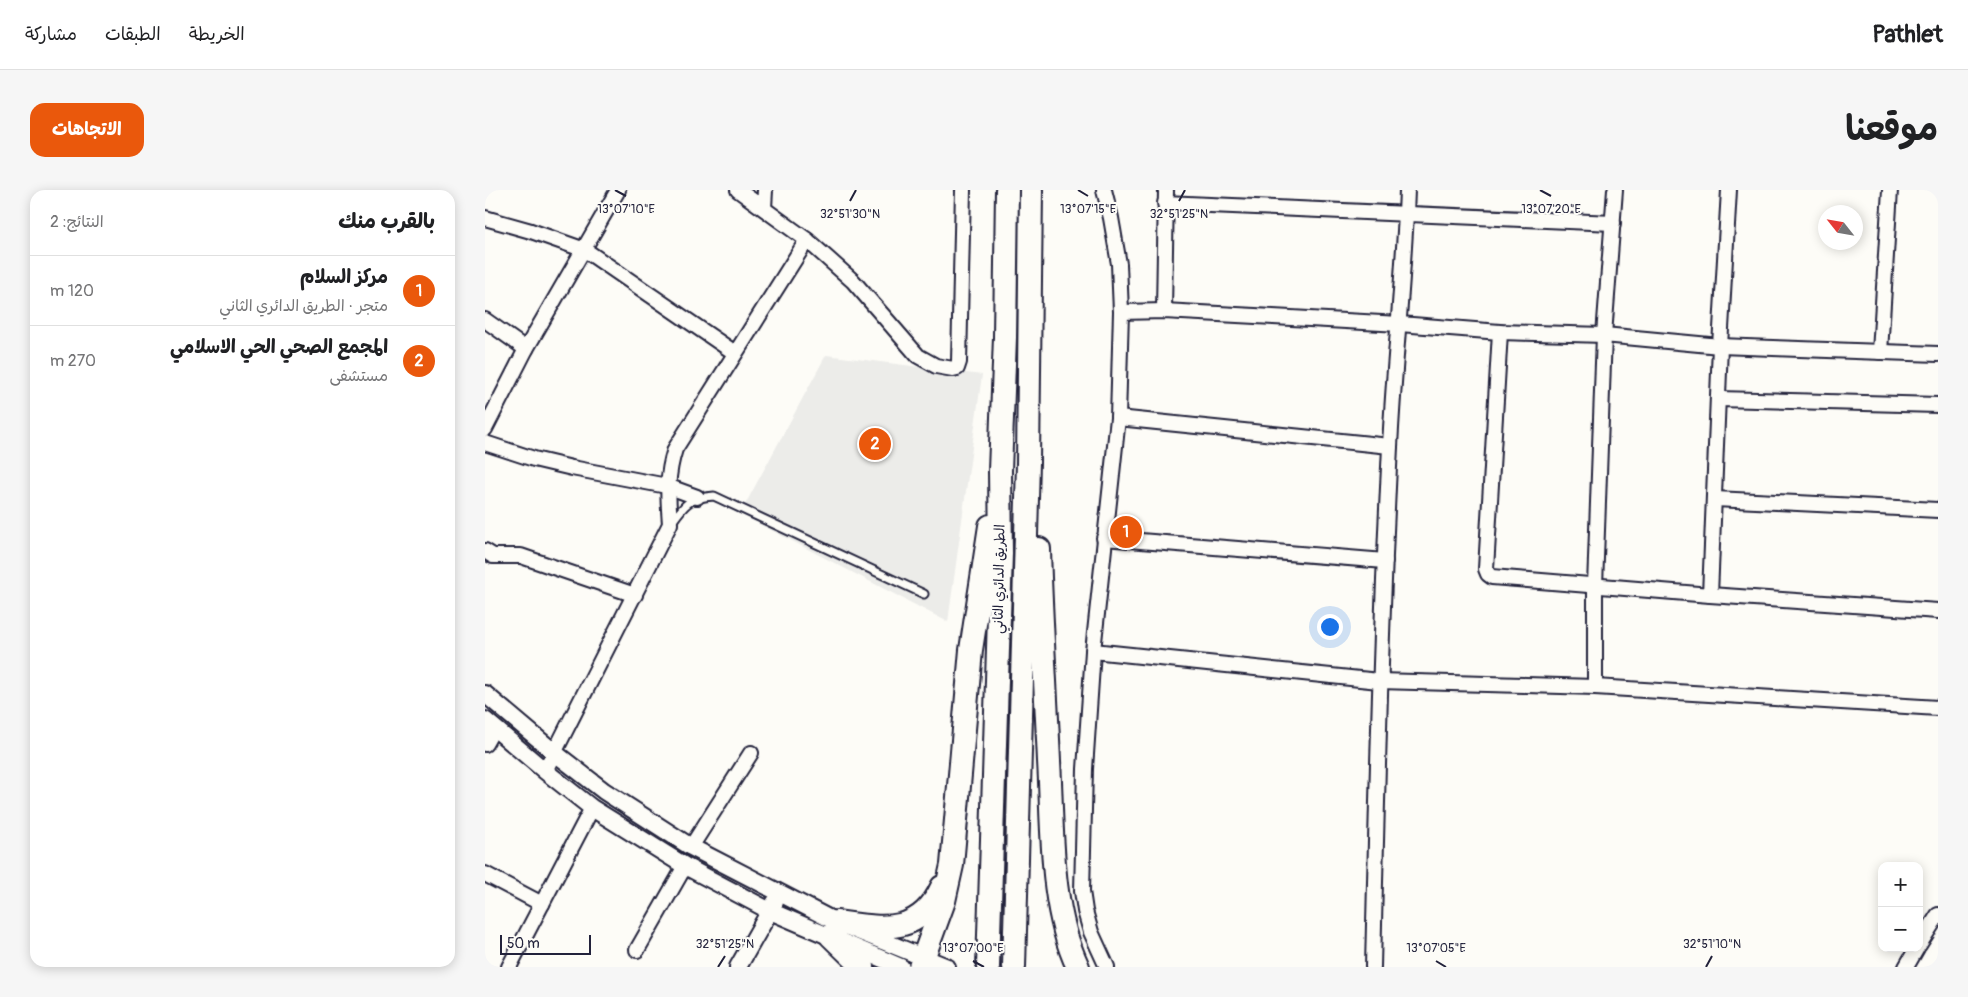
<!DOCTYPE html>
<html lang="ar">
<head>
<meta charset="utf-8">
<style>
  :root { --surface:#fff; --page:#f6f6f6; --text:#202124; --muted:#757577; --line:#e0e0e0; --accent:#ea580c }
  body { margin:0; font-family:Pangolin,"Playpen Sans Arabic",sans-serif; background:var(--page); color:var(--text); direction:rtl }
  .controls { position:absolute; right:15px; bottom:15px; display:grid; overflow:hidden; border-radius:10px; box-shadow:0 2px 12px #0003 }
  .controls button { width:45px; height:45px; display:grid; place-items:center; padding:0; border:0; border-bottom:1px solid var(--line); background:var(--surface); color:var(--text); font:25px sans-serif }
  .compass { position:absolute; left:1333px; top:15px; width:45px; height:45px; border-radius:50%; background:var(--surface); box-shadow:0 2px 12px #0003; rotate:301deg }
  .scale { position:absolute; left:15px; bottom:12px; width:91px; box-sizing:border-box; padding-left:5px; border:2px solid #22223b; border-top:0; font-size:14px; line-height:18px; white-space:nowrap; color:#22223b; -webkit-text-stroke:4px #fdfcf7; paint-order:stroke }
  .you { position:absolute; left:844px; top:436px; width:18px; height:18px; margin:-12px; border:4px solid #fff; border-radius:50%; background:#1a73e8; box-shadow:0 0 0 8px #1a73e833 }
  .badge { display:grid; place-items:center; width:32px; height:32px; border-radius:50%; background:var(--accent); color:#fff; font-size:16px; font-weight:700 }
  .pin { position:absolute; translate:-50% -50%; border:2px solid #fff; box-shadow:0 1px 5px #0006 }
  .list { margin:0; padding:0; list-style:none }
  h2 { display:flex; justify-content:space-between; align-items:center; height:65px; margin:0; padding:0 20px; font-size:21px }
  h2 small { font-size:16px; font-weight:400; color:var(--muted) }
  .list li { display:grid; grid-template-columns:32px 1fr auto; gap:15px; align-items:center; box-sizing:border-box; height:70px; padding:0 20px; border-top:1px solid var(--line) }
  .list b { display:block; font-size:19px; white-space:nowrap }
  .list p { margin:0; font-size:16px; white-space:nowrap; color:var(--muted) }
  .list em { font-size:16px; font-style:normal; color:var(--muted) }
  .map { position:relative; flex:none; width:1453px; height:777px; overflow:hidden; direction:ltr; border-radius:15px }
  header { display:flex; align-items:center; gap:30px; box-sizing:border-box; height:70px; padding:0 25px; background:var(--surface); border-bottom:1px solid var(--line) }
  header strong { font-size:24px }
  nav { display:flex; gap:28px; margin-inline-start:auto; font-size:18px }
  .intro { display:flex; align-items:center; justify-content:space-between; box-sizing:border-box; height:120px; padding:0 30px }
  h1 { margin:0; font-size:35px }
  .button { padding:12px 22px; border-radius:15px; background:var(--accent); color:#fff; font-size:18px; font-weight:700 }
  main { display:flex; gap:30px; padding:0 30px }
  aside { flex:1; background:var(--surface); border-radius:15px; box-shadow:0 2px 12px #0003 }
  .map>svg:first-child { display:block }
  .built { fill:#ecece9 }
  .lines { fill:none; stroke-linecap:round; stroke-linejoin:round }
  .service-casing { stroke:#22223b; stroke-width:11 }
  .minor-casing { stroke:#22223b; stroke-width:18 }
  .tertiary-casing { stroke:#22223b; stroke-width:20 }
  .trunk-casing { stroke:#22223b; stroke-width:26 }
  .service { stroke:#fdfcf7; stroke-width:7 }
  .minor { stroke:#fdfcf7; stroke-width:14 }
  .tertiary { stroke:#fdfcf7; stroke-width:16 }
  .trunk { stroke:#fdfcf7; stroke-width:22 }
  .ticks { fill:none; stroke:#22223b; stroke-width:2 }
  .labels { text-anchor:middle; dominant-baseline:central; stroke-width:4; stroke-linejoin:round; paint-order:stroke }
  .street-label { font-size:14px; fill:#22223b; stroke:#fdfcf7 }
  .ticks-label { font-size:12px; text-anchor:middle; fill:#22223b; stroke:#fdfcf7; stroke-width:4; stroke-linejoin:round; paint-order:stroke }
</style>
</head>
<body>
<header>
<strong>Pathlet</strong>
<nav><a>الخريطة</a><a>الطبقات</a><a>مشاركة</a></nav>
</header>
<div class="intro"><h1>موقعنا</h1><a class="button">الاتجاهات</a></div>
<main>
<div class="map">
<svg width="1453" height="777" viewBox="0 0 1453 777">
  <rect width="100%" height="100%" fill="#fdfcf7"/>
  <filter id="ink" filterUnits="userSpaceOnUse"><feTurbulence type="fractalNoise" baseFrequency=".02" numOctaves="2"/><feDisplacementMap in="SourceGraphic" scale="10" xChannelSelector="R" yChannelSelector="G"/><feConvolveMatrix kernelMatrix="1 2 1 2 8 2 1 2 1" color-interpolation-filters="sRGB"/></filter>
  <g filter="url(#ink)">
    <!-- built -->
    <polygon class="built" points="341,165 497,185 463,432 255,324"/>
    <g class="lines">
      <!-- service casing -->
      <g class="service-casing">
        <path id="service" d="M187,332C201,312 205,308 229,306L439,404"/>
      </g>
      <!-- minor casing -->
      <g class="minor-casing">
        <g id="minor">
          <polyline points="253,0 322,50 368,91 433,166 451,176 468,179 472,178 474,172 478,0"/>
          <polyline points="619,0 626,28 634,74 636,122 633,228 608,461 600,579 597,701 600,721 606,742 622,777"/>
          <polyline points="680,13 1128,33"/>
          <polyline points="279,18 280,0"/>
          <polyline points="0,28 46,41 100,60 250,163"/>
          <polyline points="679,121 681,0"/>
          <polyline points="636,122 679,121 915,134 1015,142 1119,145 1235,156 1453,164"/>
          <polyline points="0,130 41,159"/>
          <polyline points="1015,142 1001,379 1003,384 1007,387 1225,405 1453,421"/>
          <polyline points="1395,162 1405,0"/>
          <polyline points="1233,209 1453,215"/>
          <polyline points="633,228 905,256"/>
          <polyline points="0,239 41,159 133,0"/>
          <polyline points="0,253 49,269 87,278 182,296 212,307"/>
          <polyline points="1230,309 1453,320"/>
          <polyline points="619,348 900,371"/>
          <polyline points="0,361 8,366 36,366 150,405"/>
          <polyline points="1225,405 1235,156 1244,0"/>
          <polyline points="608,461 894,491 1110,497 1453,518"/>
          <polyline points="1110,497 1110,396 1119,145 1130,0"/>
          <polyline points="0,554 9,538"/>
          <path d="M60,581L185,334C183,306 181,287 190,259L322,50"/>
          <polyline points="206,657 266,563"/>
          <polyline points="0,684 57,714"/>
          <polyline points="1434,755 1453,725"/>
          <polyline points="152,760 200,676"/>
          <polyline points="24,777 107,618"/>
          <path d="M888,777C892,604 896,431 905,257C909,172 919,86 922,0"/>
          <polyline points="1421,777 1432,758"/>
        </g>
      </g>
      <!-- tertiary casing -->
      <g class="tertiary-casing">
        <g id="tertiary">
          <polyline points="0,504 70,563 119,601 206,657 351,732 462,777"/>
          <polyline points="0,530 60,581 107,618 200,676 285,721 416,777"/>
          <polyline points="253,777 290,712"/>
        </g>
      </g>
      <!-- trunk casing -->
      <g class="trunk-casing">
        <g id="trunk">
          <path d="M554,359C556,430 561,501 564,571C568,637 564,716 593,777"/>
          <path d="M351,732C396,738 434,747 457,697"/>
          <polyline points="346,746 378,777"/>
          <polyline points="435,777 459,711 467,675 486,460 505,336"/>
          <polyline points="503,777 516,363 515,281 520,147 522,0"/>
          <polyline points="529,777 543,273 546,0"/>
        </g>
      </g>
      <!-- service -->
      <use href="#service" class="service"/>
      <!-- minor -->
      <use href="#minor" class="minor"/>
      <!-- tertiary -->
      <use href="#tertiary" class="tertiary"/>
      <!-- trunk -->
      <use href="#trunk" class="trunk"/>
    </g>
  </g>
  <!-- ticks -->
  <path class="ticks" d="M130,0L141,6M593,0L603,6M1055,0L1066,6M365,11L371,0M694,11L700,0M488,771L499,777M951,771L961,777M233,777L240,766M1221,777L1227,766"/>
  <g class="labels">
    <!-- street labels -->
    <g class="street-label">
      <text transform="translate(514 389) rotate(-89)">الطريق الدائري الثاني</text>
    </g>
  </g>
  <g class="ticks-label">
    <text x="1066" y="23">13°07'20"E</text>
    <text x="141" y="23">13°07'10"E</text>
    <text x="603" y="23">13°07'15"E</text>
    <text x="365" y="28">32°51'30"N</text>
    <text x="694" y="28">32°51'25"N</text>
    <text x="240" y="758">32°51'25"N</text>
    <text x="1227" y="758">32°51'10"N</text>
    <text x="488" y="762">13°07'00"E</text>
    <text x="951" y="762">13°07'05"E</text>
  </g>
</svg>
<div class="controls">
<button>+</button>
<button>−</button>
</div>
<svg class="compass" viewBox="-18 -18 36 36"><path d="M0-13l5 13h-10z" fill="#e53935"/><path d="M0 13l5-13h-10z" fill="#757577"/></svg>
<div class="scale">50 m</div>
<div class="you"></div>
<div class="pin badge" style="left:641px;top:342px">1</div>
<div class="pin badge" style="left:390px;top:254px">2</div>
</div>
<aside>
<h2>بالقرب منك<small>النتائج: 2</small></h2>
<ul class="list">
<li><span class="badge">1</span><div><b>مركز السلام</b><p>متجر · الطريق الدائري الثاني</p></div><em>120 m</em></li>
<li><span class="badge">2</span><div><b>المجمع الصحي الحي الاسلامي</b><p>مستشفى</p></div><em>270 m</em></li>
</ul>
</aside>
</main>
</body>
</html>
